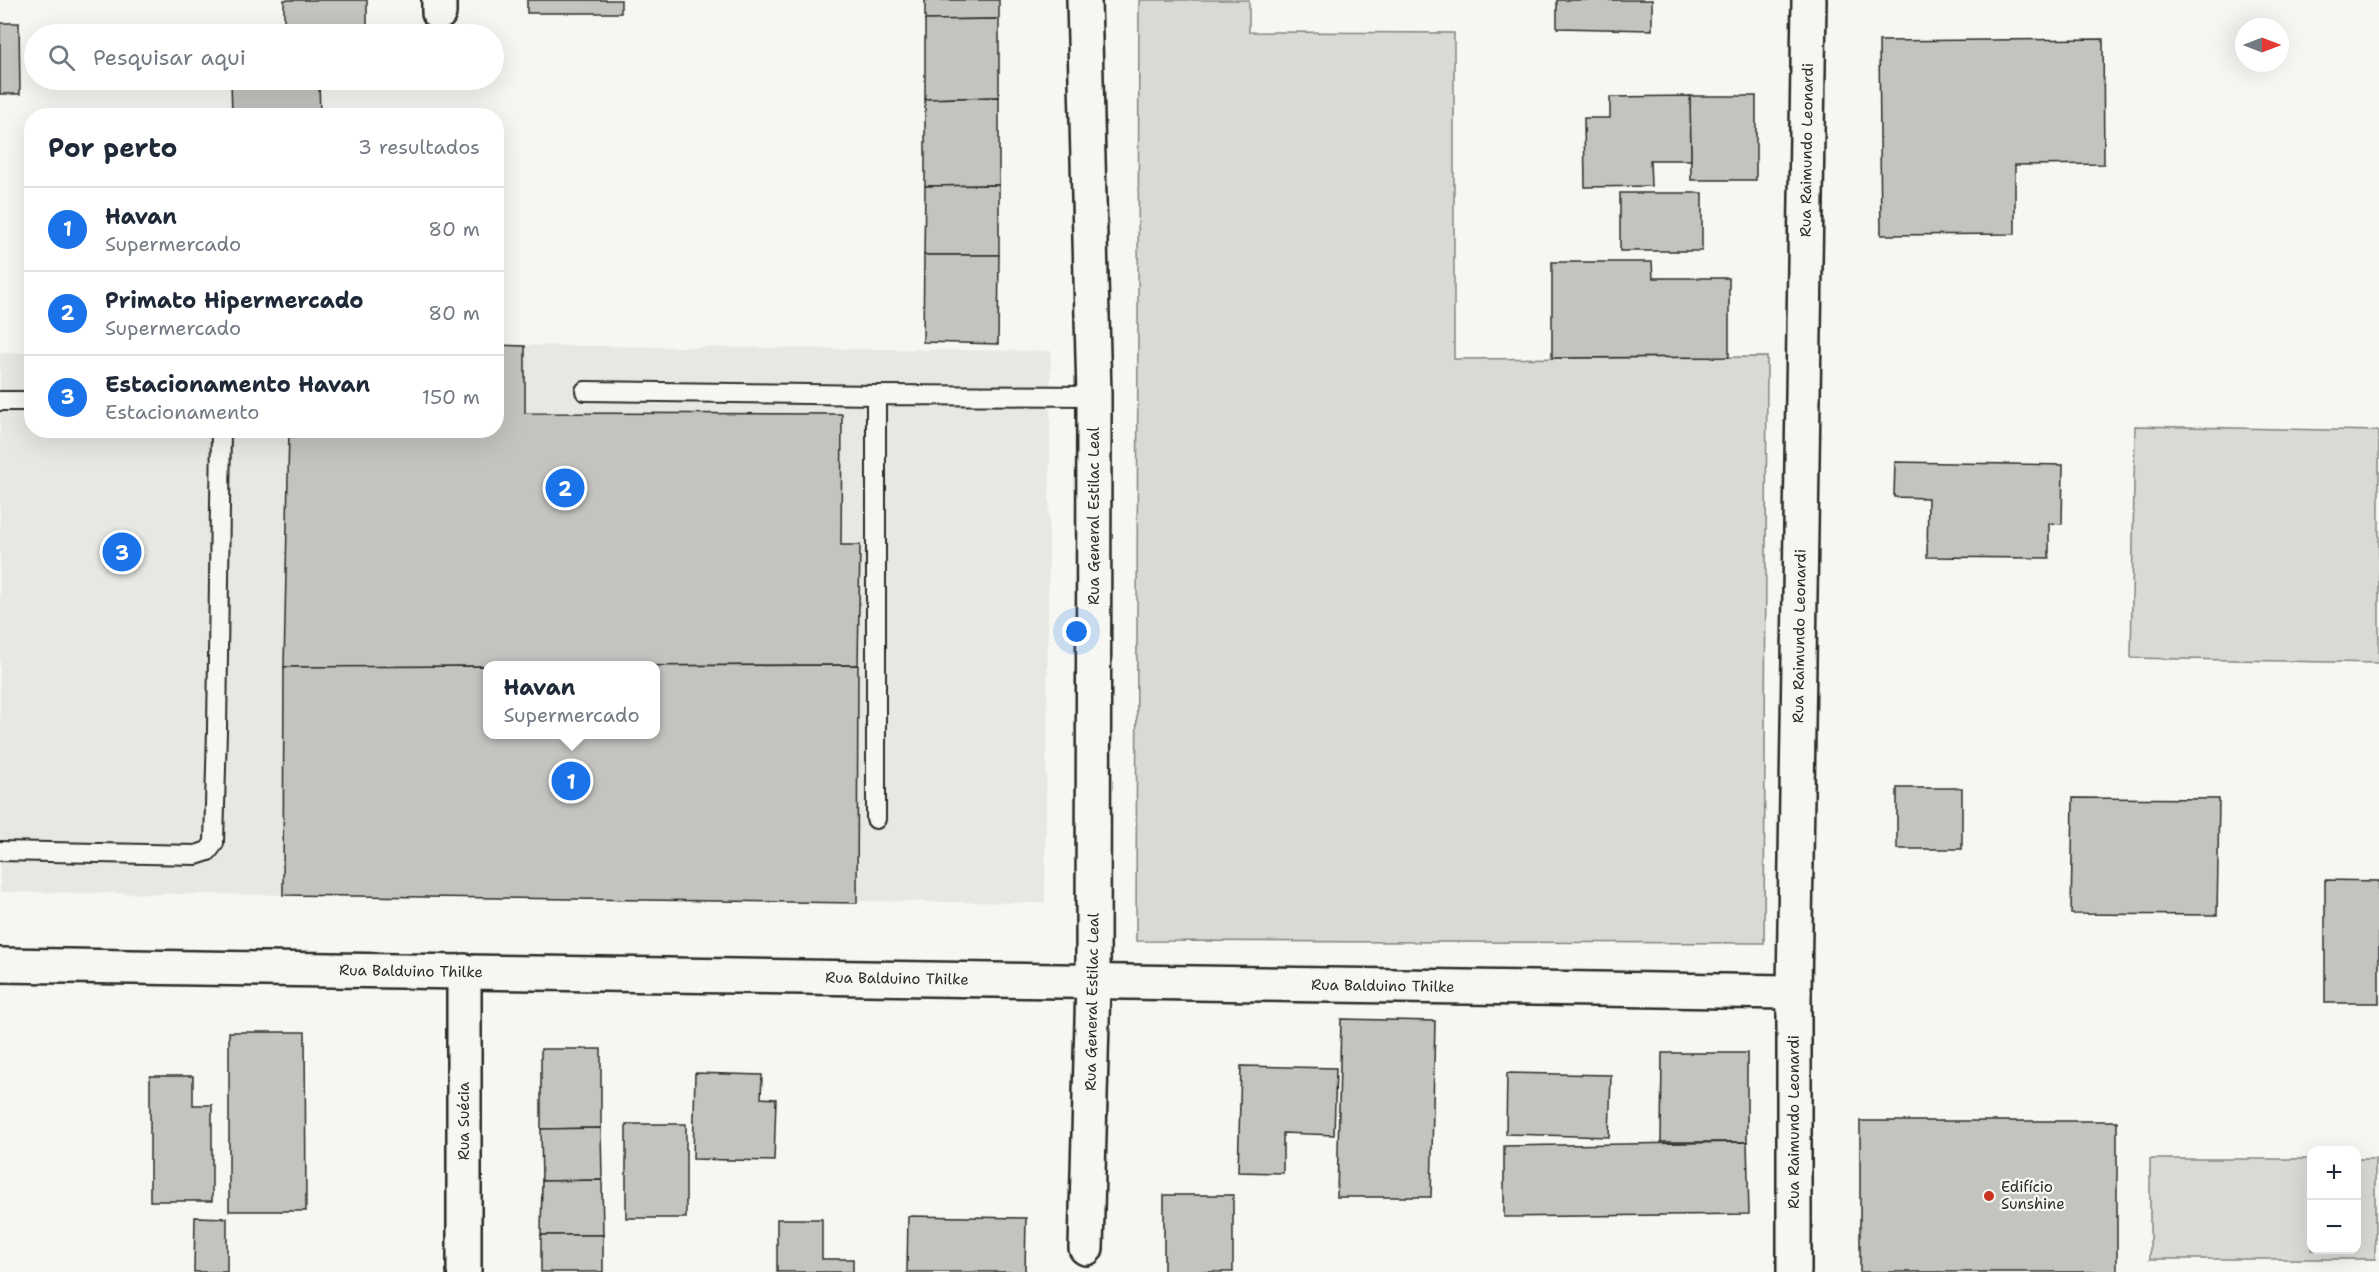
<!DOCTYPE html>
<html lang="pt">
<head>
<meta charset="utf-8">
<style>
  :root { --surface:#fff; --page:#f2f2f3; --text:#1f2937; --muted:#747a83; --line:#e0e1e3; --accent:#1a73e8 }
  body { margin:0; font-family:"Shantell Sans",sans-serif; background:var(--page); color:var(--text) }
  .controls { position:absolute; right:18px; bottom:18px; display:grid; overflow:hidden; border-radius:12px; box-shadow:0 6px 24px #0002 }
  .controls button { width:54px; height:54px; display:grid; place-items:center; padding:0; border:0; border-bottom:2px solid var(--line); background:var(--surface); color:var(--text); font:30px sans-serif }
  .compass { position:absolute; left:2235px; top:18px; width:54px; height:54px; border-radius:50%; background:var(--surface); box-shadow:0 6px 24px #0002; rotate:90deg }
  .you { position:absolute; left:1077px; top:632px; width:21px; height:21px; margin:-15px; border:4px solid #fff; border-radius:50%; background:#1a73e8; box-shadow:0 0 0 9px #1a73e833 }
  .badge { display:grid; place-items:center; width:39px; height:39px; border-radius:50%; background:var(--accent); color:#fff; font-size:20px; font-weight:700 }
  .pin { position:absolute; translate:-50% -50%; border:3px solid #fff; box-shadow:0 2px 6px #0006 }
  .popup { position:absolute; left:483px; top:661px; width:177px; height:78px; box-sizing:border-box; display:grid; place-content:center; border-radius:12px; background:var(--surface); filter:drop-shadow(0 2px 4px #0005); font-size:20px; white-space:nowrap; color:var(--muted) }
  .popup b { font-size:22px; color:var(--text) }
  .popup::after { content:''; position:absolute; left:50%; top:100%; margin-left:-12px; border:12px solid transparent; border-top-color:var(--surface) }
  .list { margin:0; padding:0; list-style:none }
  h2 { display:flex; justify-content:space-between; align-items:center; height:78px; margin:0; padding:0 24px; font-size:26px }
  h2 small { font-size:20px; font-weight:400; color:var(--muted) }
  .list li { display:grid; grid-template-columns:39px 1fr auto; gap:18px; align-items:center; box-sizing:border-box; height:84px; padding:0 24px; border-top:2px solid var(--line) }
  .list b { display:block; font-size:22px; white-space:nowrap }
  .list p { margin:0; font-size:20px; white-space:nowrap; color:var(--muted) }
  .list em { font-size:20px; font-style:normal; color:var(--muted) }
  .icon { flex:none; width:33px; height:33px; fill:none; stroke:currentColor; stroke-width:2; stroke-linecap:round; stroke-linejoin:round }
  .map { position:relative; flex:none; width:2379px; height:1272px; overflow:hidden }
  .search { position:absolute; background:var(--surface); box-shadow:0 6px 24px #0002; left:24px; top:24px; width:480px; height:66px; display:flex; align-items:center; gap:15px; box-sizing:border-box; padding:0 21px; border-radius:33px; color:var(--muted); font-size:22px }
  .panel { position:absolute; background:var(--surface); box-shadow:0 6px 24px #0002; left:24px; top:108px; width:480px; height:330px; border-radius:24px }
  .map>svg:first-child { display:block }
  .built { fill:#e7e7e3; fill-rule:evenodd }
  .green { fill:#d9d9d5; stroke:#828280; stroke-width:1.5 }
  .building { fill:#c3c3c0; stroke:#2b2b2b; stroke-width:1.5 }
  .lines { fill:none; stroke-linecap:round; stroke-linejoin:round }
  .service-casing { stroke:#2b2b2b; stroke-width:22 }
  .minor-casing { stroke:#2b2b2b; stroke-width:38 }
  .service { stroke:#f6f6f2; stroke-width:18 }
  .minor { stroke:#f6f6f2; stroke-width:33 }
  .poi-dot { fill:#c8321e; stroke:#f6f6f2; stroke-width:2 }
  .labels { text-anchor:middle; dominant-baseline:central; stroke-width:4.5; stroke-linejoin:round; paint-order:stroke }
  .street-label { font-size:15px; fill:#2b2b2b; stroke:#f6f6f2 }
  .poi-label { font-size:15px; fill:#2b2b2b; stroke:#f6f6f2; text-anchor:start }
</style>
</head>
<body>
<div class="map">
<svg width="2379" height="1272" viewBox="0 0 2379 1272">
  <rect width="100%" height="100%" fill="#f6f6f2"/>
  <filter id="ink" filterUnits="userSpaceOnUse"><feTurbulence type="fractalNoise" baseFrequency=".0167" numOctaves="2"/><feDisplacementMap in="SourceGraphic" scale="12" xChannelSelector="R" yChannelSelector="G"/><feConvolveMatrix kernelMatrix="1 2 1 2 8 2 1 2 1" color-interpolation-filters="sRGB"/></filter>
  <g filter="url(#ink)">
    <!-- built -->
    <path class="built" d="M497,345L1051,351L1045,903L0,892V353H31L32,430H496ZM487,666H655V734H487Z"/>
    <!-- green -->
    <g class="green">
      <polygon points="1139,0 1249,0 1249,32 1454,33 1454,359 1767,357 1764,943 1136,941"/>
      <polygon points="2135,426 2379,431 2379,663 2131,658"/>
      <polygon points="2150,1159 2311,1159 2312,1250 2356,1250 2357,1159 2375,1159 2375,1259 2150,1259"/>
    </g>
    <!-- building -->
    <g class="building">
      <polygon points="284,0 367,0 367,28 284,30"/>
      <rect x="527" y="0" width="94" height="13"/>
      <polygon points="925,0 999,0 999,19 925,20"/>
      <polygon points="1557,0 1652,0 1652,30 1557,28"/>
      <polygon points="999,19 999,97 925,99 925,20"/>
      <polygon points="0,23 19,23 20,94 0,94"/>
      <polygon points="2103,39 2104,164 2015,165 2015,234 1881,235 1879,41"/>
      <polygon points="231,80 319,80 320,116 232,116"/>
      <polygon points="1690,96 1756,96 1756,180 1691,180"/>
      <polygon points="1690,96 1691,160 1650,160 1651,186 1585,187 1584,118 1610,118 1610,97"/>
      <polygon points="999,97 999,185 925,186 925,99"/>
      <polygon points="999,185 999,255 924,255 925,186"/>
      <rect x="1620" y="193" width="82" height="58"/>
      <polygon points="924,255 999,255 998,344 923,342"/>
      <polygon points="1552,262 1652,262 1653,278 1729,278 1729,357 1552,358"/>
      <polygon points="496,345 525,346 525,413 842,414 841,545 860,545 858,665 284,667 289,430 496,430"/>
      <polygon points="1895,462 2063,465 2062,524 2049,523 2049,558 1927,557 1928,498 1894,497"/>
      <polygon points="858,665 857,903 283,895 284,667 487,666 487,734 655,734 655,666 618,666"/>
      <rect x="1897" y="788" width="65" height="61"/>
      <polygon points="2073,798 2219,799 2217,915 2071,914"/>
      <polygon points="2325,880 2379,881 2379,1003 2325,1003"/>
      <polygon points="1341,1019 1435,1021 1431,1197 1337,1197"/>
      <polygon points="229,1032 305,1032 306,1211 229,1211"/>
      <polygon points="541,1049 601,1049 601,1128 541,1129"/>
      <polygon points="1662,1053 1747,1053 1747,1142 1661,1142"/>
      <polygon points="1241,1066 1336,1068 1334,1135 1283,1133 1283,1173 1238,1172"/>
      <polygon points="695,1073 762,1075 761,1098 776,1099 774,1161 693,1159"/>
      <polygon points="1507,1073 1611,1075 1609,1137 1506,1134"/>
      <polygon points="150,1076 193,1076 193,1105 212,1105 212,1201 150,1201"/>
      <rect x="1860" y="1121" width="257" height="151"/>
      <rect x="626" y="1124" width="60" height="94"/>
      <polygon points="601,1128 602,1180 542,1181 541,1129"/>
      <polygon points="1747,1142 1749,1214 1504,1217 1504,1146"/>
      <polygon points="602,1180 603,1235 541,1235 542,1181"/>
      <rect x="1164" y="1195" width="69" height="77"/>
      <polygon points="908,1216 1026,1218 1025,1272 907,1272"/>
      <polygon points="195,1217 227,1218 227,1272 194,1272"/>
      <polygon points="777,1219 822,1219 822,1259 853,1259 853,1272 777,1272"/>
      <rect x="541" y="1235" width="62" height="37"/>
    </g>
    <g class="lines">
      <!-- service casing -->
      <g class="service-casing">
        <g id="service">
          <polyline points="585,391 876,395"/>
          <polyline points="0,401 32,401"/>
          <polyline points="876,819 876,395 1094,396"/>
          <polyline points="0,851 196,855 208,851 214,843 217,730 221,430"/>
        </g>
      </g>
      <!-- minor casing -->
      <g class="minor-casing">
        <g id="minor">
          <polyline points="1084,0 1094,396 1093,983 1086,1248"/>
          <polyline points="439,13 439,0"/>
          <path id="s1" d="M0,965L1794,992"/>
          <polyline points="464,971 464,1271"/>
          <path id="s2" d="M1794,1272V992L1809,0"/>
        </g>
      </g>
      <!-- service -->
      <use href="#service" class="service"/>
      <!-- minor -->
      <use href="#minor" class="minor"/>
    </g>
  </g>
  <!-- markers -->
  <circle class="poi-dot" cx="1989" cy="1196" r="6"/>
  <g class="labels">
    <!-- street labels -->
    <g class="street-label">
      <text stroke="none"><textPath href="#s2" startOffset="1122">Rua Raimundo Leonardi</textPath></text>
      <text transform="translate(1094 516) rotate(-90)">Rua General Estilac Leal</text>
      <text stroke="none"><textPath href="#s2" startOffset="636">Rua Raimundo Leonardi</textPath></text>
      <text stroke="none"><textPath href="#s1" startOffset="411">Rua Balduino Thilke</textPath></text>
      <text stroke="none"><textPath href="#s1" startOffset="897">Rua Balduino Thilke</textPath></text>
      <text stroke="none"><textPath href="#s1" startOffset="1383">Rua Balduino Thilke</textPath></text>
      <text transform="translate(1092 1002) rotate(-89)">Rua General Estilac Leal</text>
      <text transform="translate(464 1121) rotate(-90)">Rua Suécia</text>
      <text transform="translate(1794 1122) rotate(-90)">Rua Raimundo Leonardi</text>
    </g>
    <!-- poi labels -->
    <g class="poi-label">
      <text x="2001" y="1187">Edifício<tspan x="2001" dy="17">Sunshine</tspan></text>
    </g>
  </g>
</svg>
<div class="controls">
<button>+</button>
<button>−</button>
</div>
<svg class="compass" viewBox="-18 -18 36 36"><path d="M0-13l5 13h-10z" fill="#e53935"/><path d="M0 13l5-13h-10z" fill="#747a83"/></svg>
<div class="you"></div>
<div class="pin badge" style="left:571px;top:781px">1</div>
<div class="popup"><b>Havan</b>Supermercado</div>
<div class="pin badge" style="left:565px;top:488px">2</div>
<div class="pin badge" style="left:122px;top:552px">3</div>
<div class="search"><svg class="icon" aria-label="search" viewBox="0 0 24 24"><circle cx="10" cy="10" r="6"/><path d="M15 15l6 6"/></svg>Pesquisar aqui</div>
<section class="panel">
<h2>Por perto<small>3 resultados</small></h2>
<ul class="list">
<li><span class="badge">1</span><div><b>Havan</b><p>Supermercado</p></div><em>80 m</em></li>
<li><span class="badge">2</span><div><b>Primato Hipermercado</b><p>Supermercado</p></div><em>80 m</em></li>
<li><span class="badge">3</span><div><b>Estacionamento Havan</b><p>Estacionamento</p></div><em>150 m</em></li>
</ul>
</section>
</div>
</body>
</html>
